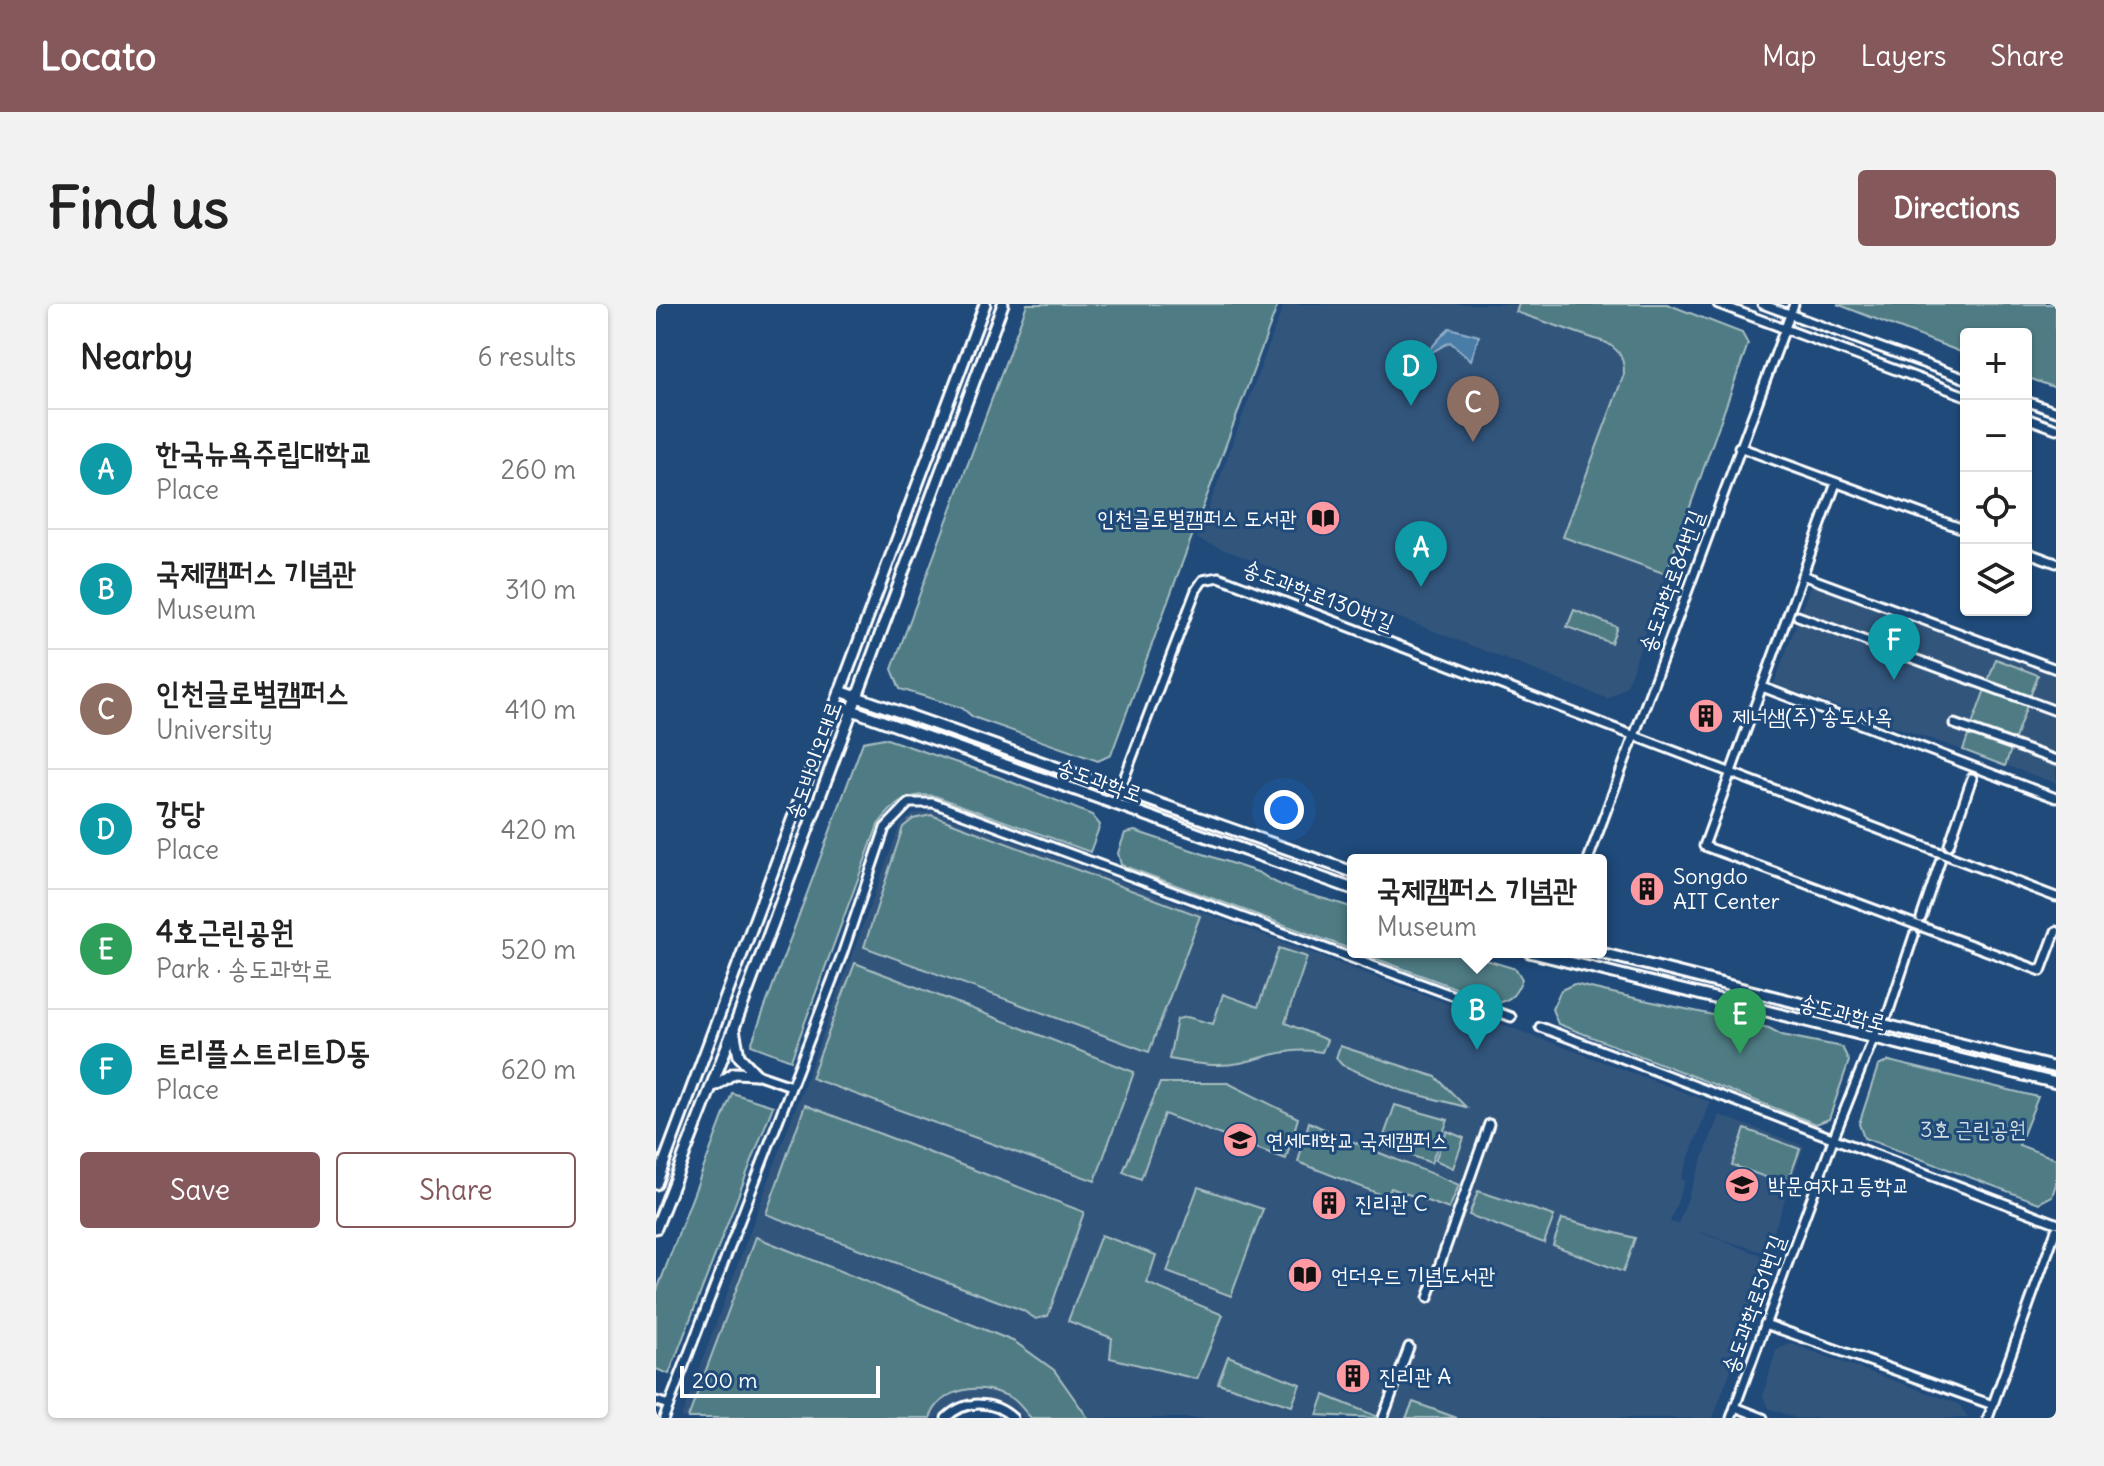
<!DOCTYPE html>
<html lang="en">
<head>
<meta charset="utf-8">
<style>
  :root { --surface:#fff; --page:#f2f2f2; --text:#222; --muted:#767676; --line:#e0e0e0; --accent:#85585c }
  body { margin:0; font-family:Delius,"Poor Story",sans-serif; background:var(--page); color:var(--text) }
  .controls { position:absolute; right:24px; top:24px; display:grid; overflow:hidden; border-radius:8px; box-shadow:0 2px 6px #0004 }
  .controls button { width:72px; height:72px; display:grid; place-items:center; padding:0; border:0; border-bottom:2px solid var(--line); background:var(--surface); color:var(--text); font:40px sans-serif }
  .scale { position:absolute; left:24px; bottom:20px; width:200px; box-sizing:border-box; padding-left:8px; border:4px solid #fff; border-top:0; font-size:22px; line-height:28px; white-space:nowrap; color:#fff; -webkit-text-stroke:6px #1f4a7a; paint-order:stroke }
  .you { position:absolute; left:628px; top:506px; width:28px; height:28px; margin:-20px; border:6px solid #fff; border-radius:50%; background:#1a73e8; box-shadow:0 0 0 12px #1a73e833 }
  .badge { display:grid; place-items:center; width:52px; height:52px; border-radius:50%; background:var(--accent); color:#fff; font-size:26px; font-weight:700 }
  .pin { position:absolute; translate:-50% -66px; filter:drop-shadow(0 2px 4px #0008) }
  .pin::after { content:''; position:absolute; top:42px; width:28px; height:24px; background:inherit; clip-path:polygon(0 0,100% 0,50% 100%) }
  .popup { position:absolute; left:691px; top:550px; width:260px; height:104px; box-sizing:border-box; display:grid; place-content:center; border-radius:8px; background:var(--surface); filter:drop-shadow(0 2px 6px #0005); font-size:26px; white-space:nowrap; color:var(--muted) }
  .popup b { font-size:30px; color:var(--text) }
  .popup::after { content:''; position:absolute; left:50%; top:100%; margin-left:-16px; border:16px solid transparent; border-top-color:var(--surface) }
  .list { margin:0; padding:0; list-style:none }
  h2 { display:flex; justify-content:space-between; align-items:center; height:104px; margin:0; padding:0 32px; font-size:34px }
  h2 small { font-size:26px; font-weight:400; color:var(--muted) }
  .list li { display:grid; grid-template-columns:52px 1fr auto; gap:24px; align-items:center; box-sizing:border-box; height:120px; padding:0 32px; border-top:2px solid var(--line) }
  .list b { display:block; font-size:30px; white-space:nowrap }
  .list p { margin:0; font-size:26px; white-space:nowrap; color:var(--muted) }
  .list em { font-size:26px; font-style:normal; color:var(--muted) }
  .actions { display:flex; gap:16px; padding:24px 32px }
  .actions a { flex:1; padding:18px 0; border:2px solid var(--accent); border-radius:8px; text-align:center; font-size:28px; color:var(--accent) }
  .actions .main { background:var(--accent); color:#fff }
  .icon { flex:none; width:44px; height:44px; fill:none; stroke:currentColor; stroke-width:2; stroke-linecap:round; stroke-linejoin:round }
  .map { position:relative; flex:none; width:1400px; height:1114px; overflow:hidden; border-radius:8px }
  header { display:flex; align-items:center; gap:48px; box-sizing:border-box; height:112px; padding:0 40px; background:var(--accent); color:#fff }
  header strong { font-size:38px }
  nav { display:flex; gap:44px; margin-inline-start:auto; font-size:28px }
  .intro { display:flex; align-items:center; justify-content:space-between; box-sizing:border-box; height:192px; padding:0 48px }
  h1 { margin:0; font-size:56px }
  .button { padding:20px 36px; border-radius:8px; background:var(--accent); color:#fff; font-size:28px; font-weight:700 }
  main { display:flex; gap:48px; padding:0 48px }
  aside { flex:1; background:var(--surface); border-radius:8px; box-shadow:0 2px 6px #0004 }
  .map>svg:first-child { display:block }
  .built { fill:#33557c }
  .green { fill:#507c84; stroke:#a8bec2; stroke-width:2 }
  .water { fill:#4a7ba7; stroke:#92b0ca; stroke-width:2 }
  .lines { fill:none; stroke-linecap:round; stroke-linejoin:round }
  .minor-casing { stroke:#fff; stroke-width:13 }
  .major-casing { stroke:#fff; stroke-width:15 }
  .minor { stroke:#1f4a7a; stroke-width:7 }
  .major { stroke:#1f4a7a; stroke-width:9 }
  .labels { text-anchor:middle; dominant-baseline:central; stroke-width:6; stroke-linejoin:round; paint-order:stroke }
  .poi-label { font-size:22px; fill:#fff; stroke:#1f4a7a; text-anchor:start }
  .street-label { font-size:22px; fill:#fff; stroke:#1f4a7a }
  .park-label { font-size:22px; fill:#d3dee0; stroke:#1f4a7a }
</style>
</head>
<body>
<header>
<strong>Locato</strong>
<nav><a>Map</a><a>Layers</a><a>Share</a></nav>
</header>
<div class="intro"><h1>Find us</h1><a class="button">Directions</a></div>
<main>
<aside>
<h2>Nearby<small>6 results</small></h2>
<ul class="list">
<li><span class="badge" style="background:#0f9aa8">A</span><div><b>한국뉴욕주립대학교</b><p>Place</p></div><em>260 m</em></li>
<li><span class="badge" style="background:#0f9aa8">B</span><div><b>국제캠퍼스 기념관</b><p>Museum</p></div><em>310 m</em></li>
<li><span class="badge" style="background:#8d6e63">C</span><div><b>인천글로벌캠퍼스</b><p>University</p></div><em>410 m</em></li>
<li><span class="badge" style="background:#0f9aa8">D</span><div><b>강당</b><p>Place</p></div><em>420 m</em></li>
<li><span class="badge" style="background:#2e9e5b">E</span><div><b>4호근린공원</b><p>Park · 송도과학로</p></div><em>520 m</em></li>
<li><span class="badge" style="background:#0f9aa8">F</span><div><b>트리플스트리트D동</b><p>Place</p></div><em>620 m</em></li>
</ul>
<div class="actions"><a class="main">Save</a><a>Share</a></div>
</aside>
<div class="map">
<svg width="1400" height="1114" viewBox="0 0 1400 1114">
  <rect width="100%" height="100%" fill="#1f4a7a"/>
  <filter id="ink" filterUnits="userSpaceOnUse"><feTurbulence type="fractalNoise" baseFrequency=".0125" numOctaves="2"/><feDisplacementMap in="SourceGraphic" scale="16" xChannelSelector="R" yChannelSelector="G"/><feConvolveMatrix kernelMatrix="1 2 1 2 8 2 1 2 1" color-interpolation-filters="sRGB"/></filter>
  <g filter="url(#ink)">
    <!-- built -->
    <g class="built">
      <polygon points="628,0 1011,0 1086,29 1092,40 971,381 952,395 541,235"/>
      <polygon points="1157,275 1400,371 1400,479 1118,380"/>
      <polygon points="276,507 1054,798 1025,875 1029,877 1014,918 1022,920 1063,811 1148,842 1110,949 1034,925 1116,955 1057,1114 367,1114 358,1104 328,1093 301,1097 280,1114 25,1114 244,521 257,510"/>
      <polygon points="1133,1039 1303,1100 1312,1114 1139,1114 1113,1104 1107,1092 1120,1046"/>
    </g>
    <!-- green -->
    <g class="green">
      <polygon points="371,0 622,0 455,451 442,457 317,413 306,404 244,385 236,365"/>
      <path d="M863,0H1011L1086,29L1092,40L1010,270L907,233L968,70C968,54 964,47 951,39L860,8Z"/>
      <polygon points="1181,0 1400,0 1400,84 1370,73 1370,30 1310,30 1310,50"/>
      <polygon points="918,306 961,323 955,339 911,323"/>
      <polygon points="1340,355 1382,371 1349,462 1307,446"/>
      <path d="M228,434L343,473L436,511L444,521L434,548L279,492C252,488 237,500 222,521L135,756L95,741L207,438Z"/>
      <polygon points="275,511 544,612 493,748 208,643 247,523 257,515"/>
      <path d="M479,527L604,569C631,589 666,592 697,604V646L465,561L462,549L469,529Z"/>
      <path d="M623,644L651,653L629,719L671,736L666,748C631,743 616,752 584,759C560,764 537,759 513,755L521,715L531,713L557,720L567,690L602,703Z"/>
      <path d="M702,648H804L860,665L866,675C860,690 856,696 840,699Z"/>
      <polygon points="199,659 478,768 439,877 155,774"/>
      <path d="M918,680C983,696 1048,708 1113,724L1126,731L1186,743L1193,757L1173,815L1160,820L902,720L896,705L905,686Z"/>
      <polygon points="684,742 780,773 810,803 744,786 686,761 680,754"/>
      <polygon points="1233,757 1382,793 1363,841 1400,855 1400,880 1396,892 1383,899 1208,834 1203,820 1222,762"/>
      <polygon points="504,779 572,779 642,814 630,855 508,810 485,875 467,868"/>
      <polygon points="76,789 117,802 13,1070 0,1065 0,989"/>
      <polygon points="149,801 428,908 392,1012 380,1015 366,1006 110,910"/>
      <polygon points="739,801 792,816 775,859 725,840"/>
      <path d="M653,818C702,842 753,860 803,881L793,905L735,884L731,893L642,858Z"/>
      <polygon points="1089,825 1144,845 1131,881 1076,861"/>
      <polygon points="791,827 808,834 797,864 779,856"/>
      <polygon points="542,883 607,905 575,992 511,968"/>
      <polygon points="822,887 898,912 888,939 813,911"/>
      <polygon points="906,915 979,934 967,968 897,941"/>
      <polygon points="445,931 500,951 491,979 567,1011 541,1075 454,1054 456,1034 412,1017"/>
      <path d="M100,933L359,1038L398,1066L432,1114H375C369,1108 363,1099 357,1095C329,1078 287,1081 274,1114H32Z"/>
      <polygon points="572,1052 644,1080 636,1102 562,1079"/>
      <polygon points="668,1091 720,1112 719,1114 661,1111"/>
      <polygon points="757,1098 801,1114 750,1114"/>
    </g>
    <!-- water -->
    <polygon class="water" points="793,24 823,32 815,56 794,38 776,48 773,46"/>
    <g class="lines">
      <!-- minor casing -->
      <g class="minor-casing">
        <g id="minor">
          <polyline points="1062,0 1310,92"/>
          <polyline points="1106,0 1310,75"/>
          <polyline points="1370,97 1400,108"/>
          <polyline points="1370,114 1400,125"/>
          <polyline points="1083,143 1310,226"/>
          <polyline points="1180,179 1048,542 1385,667 1400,627"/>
          <polyline points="1370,248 1400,259"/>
          <polyline points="1146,271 1400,365"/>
          <polyline points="1142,312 1400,407"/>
          <polyline points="1106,383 1400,494"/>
          <polyline points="1298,420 1400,456"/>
          <polyline points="463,488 540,286 547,276 563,273 1400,593"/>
          <polyline points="1293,541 1316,474"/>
          <polyline points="932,556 1138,0"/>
          <polyline points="1265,614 1284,558"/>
          <polyline points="1232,710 1258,631"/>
          <polyline points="884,723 1400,919"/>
          <polyline points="100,770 135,782"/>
          <polyline points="772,994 833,820"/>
          <polyline points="1109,1020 1337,1101"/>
          <polyline points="0,1097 13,1101"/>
          <polyline points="1079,1103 1107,1114"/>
          <polyline points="8,1114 187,648 229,524 253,499 277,499 855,713"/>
          <path d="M290,1114C310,1095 337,1096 357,1114"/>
          <polyline points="727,1114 753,1043"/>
          <polyline points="1075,1114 1178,833 1223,720"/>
          <polyline points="1332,1114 1400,926"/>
        </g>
      </g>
      <!-- major casing -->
      <g class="major-casing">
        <g id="major">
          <polyline points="184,387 697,568"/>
          <polyline points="179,400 697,585"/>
          <polyline points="873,648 1400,779"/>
          <polyline points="941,648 1400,764"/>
          <polyline points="78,725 83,752 100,770"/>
          <polyline points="60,781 78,769 100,770"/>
          <polyline points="0,880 329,0"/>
          <polyline points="0,924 78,724 347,0"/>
        </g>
      </g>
      <!-- minor -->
      <use href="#minor" class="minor"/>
      <!-- major -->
      <use href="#major" class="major"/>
    </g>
  </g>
  <!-- icons -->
  <defs>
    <g id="library-disc" transform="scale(1.8)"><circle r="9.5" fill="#ff9aa2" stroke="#1f4a7a"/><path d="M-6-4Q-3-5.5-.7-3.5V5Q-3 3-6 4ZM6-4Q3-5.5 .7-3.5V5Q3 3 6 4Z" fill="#111"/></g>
    <g id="building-disc" transform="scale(1.8)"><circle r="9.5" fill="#ff9aa2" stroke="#1f4a7a"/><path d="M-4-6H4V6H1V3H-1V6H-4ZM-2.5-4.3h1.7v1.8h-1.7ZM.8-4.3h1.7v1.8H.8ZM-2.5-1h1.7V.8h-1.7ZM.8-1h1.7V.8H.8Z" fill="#111"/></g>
    <g id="university-disc" transform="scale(1.8)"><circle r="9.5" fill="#ff9aa2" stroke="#1f4a7a"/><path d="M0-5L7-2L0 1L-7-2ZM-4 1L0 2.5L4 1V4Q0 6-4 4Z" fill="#111"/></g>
    <g id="school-disc" transform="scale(1.8)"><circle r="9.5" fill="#ff9aa2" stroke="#1f4a7a"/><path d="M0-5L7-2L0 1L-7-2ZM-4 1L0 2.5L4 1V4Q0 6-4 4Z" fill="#111"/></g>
  </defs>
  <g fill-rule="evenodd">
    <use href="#library-disc" x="667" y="214"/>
    <use href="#building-disc" x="1050" y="412"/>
    <use href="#building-disc" x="991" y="585"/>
    <use href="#university-disc" x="584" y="836"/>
    <use href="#school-disc" x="1086" y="881"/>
    <use href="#building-disc" x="673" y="899"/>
    <use href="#library-disc" x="649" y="971"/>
    <use href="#building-disc" x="697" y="1072"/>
  </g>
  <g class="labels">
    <!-- poi labels -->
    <g class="poi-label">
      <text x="641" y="214" text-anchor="end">인천글로벌캠퍼스 도서관</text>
      <text x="1076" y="412">제너샘(주) 송도사옥</text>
      <text x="1017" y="572">Songdo<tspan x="1017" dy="25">AIT Center</tspan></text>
      <text x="610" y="836">연세대학교 국제캠퍼스</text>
      <text x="1112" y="881">박문여자고등학교</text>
      <text x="699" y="899">진리관 C</text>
      <text x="675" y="971">언더우드 기념도서관</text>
      <text x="723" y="1072">진리관 A</text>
    </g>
    <!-- street labels -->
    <g class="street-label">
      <text transform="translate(1015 277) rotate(-70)">송도과학로84번길</text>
      <text transform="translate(663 291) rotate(21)">송도과학로130번길</text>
      <text transform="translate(157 456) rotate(-70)">송도바이오대로</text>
      <text transform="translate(444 476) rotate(20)">송도과학로</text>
      <text transform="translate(1187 708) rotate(14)">송도과학로</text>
      <text transform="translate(1097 1000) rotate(-70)">송도과학로51번길</text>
    </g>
    <!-- park labels -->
    <g class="park-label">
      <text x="1317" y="825">3호 근린공원</text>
    </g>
  </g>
</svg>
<div class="controls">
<button>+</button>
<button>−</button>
<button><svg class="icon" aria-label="locate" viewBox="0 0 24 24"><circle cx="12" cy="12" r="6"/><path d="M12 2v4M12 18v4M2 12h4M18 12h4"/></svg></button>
<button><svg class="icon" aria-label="layers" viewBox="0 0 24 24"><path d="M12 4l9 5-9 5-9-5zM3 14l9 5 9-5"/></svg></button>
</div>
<div class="scale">200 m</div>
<div class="you"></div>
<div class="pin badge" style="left:765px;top:283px;background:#0f9aa8">A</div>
<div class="pin badge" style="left:821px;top:746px;background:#0f9aa8">B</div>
<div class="popup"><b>국제캠퍼스 기념관</b>Museum</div>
<div class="pin badge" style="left:817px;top:138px;background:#8d6e63">C</div>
<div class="pin badge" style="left:755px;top:102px;background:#0f9aa8">D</div>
<div class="pin badge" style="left:1084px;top:750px;background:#2e9e5b">E</div>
<div class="pin badge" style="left:1238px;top:376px;background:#0f9aa8">F</div>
</div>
</main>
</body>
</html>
